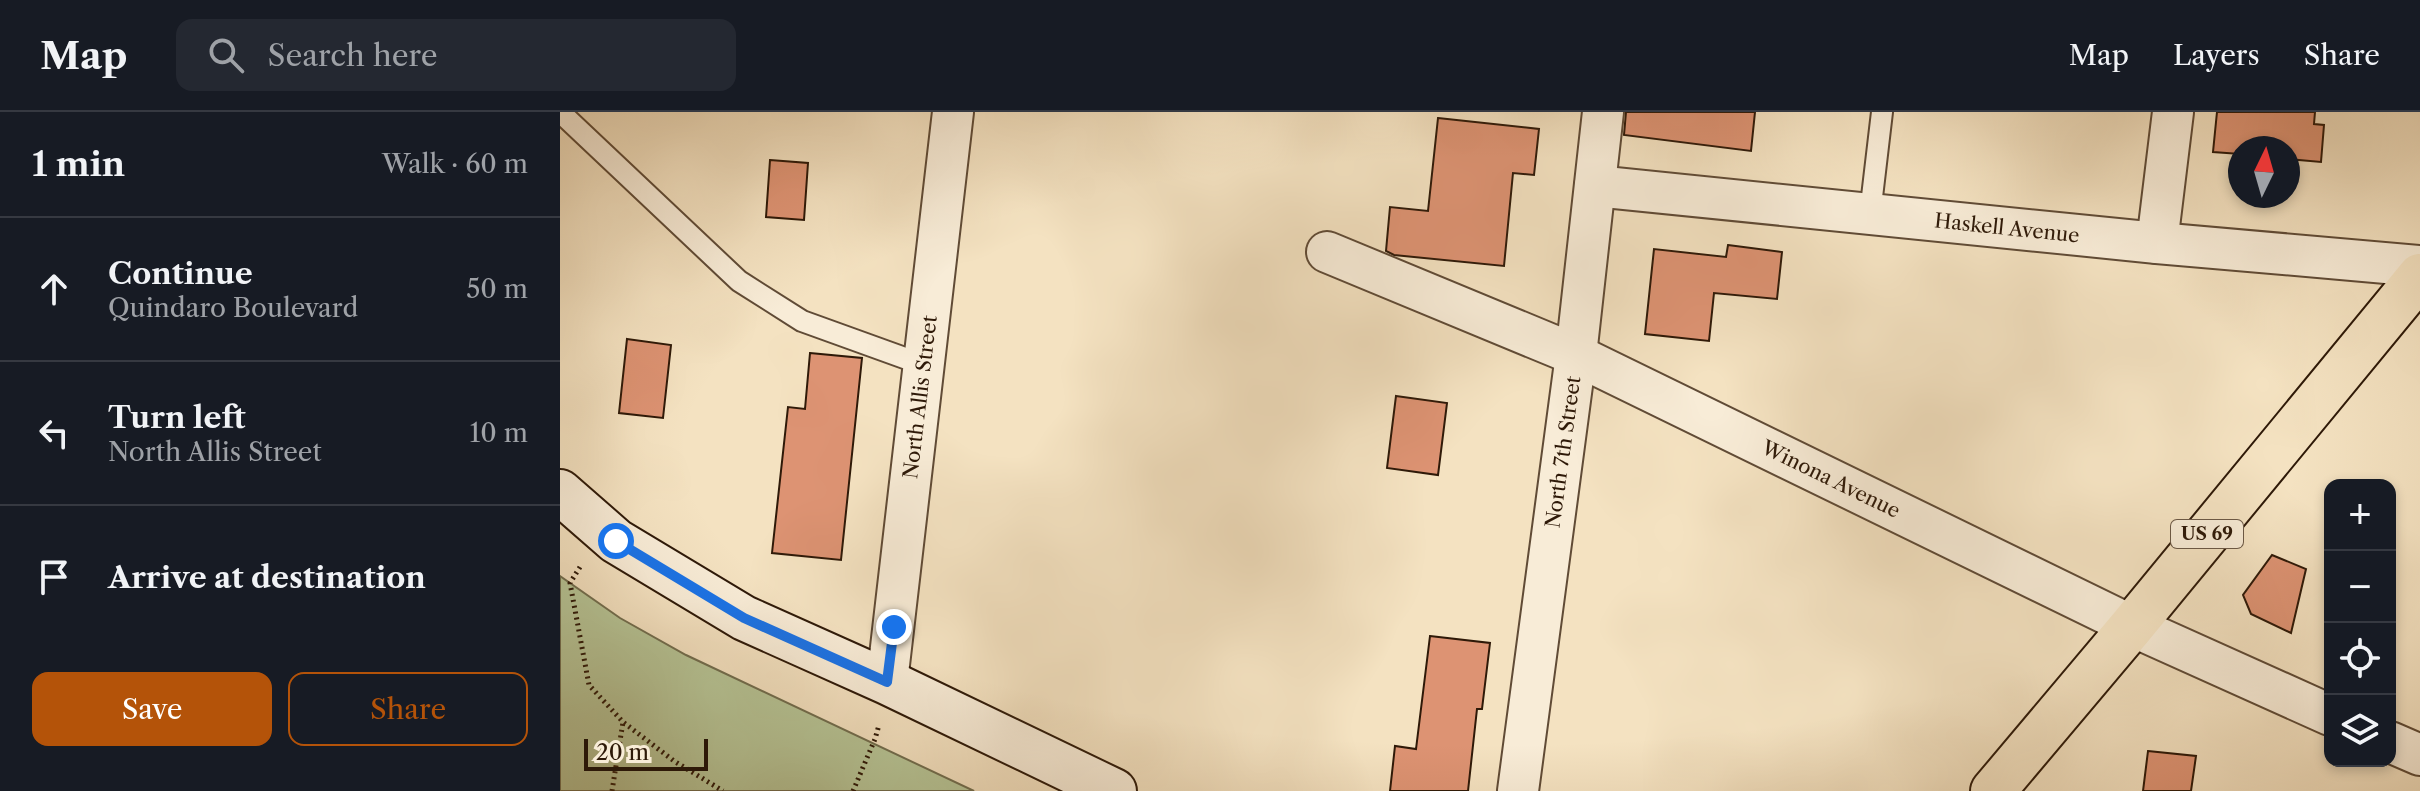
<!DOCTYPE html>
<html lang="en">
<head>
<meta charset="utf-8">
<style>
  :root { --surface:#171b24; --page:#242831; --text:#f1f3f6; --muted:#9ea1a6; --line:#363941; --accent:#b45309 }
  body { margin:0; font-family:"Libre Caslon Text",serif; background:var(--page); color:var(--text) }
  .controls { position:absolute; right:24px; bottom:24px; display:grid; overflow:hidden; border-radius:16px; box-shadow:0 4px 12px #0003 }
  .controls button { width:72px; height:72px; display:grid; place-items:center; padding:0; border:0; border-bottom:2px solid var(--line); background:var(--surface); color:var(--text); font:40px sans-serif }
  .compass { position:absolute; left:1668px; top:24px; width:72px; height:72px; border-radius:50%; background:var(--surface); box-shadow:0 4px 12px #0003; rotate:5deg }
  .scale { position:absolute; left:24px; bottom:20px; width:124px; box-sizing:border-box; padding-left:8px; border:4px solid #2e1908; border-top:0; font-size:22px; line-height:28px; white-space:nowrap; color:#2e1908; -webkit-text-stroke:6px #f8ecd7; paint-order:stroke }
  .stop { position:absolute; width:24px; height:24px; margin:-18px; border:6px solid #1a73e8; border-radius:50%; background:#fff }
  .stop.end { background:#1a73e8; border-color:#fff; box-shadow:0 2px 8px #0008 }
  .list { margin:0; padding:0; list-style:none }
  h2 { display:flex; justify-content:space-between; align-items:center; height:104px; margin:0; padding:0 32px; font-size:34px }
  h2 small { font-size:26px; font-weight:400; color:var(--muted) }
  .list li { display:grid; grid-template-columns:52px 1fr auto; gap:24px; align-items:center; box-sizing:border-box; height:144px; padding:0 32px; border-top:2px solid var(--line) }
  .list b { display:block; font-size:30px; white-space:nowrap }
  .list p { margin:0; font-size:26px; white-space:nowrap; color:var(--muted) }
  .list em { font-size:26px; font-style:normal; color:var(--muted) }
  .actions { display:flex; gap:16px; padding:24px 32px }
  .actions a { flex:1; padding:18px 0; border:2px solid var(--accent); border-radius:16px; text-align:center; font-size:28px; color:var(--accent) }
  .actions .main { background:var(--accent); color:#fff }
  .icon { flex:none; width:44px; height:44px; fill:none; stroke:currentColor; stroke-width:2; stroke-linecap:round; stroke-linejoin:round }
  .map { position:relative; flex:none; width:1860px; height:679px; overflow:hidden }
  header { display:flex; align-items:center; gap:48px; box-sizing:border-box; height:112px; padding:0 40px; background:var(--surface); border-bottom:2px solid var(--line) }
  header strong { font-size:38px }
  nav { display:flex; gap:44px; margin-inline-start:auto; font-size:28px }
  .search { width:560px; height:72px; background:var(--page); display:flex; align-items:center; gap:20px; box-sizing:border-box; padding:0 28px; border-radius:16px; color:var(--muted); font-size:30px }
  main { display:flex }
  aside { flex:1; background:var(--surface) }
  .map>svg:first-child { display:block }
  .green { fill:#b6c496; stroke:#726e4f; stroke-width:2 }
  .building { fill:#dd9373; stroke:#2e1908; stroke-width:2 }
  .lines { fill:none; stroke-linecap:round; stroke-linejoin:round }
  .service-casing { stroke:#604b36; stroke-width:24 }
  .minor-casing { stroke:#604b36; stroke-width:44 }
  .secondary-casing { stroke:#2e1908; stroke-width:48 }
  .primary-casing { stroke:#2e1908; stroke-width:48 }
  .path { stroke:#2e1908; stroke-width:5; stroke-dasharray:2 4; stroke-linecap:butt }
  .service { stroke:#f8ecd7; stroke-width:20 }
  .minor { stroke:#f8ecd7; stroke-width:40 }
  .secondary { stroke:#f8ecd7; stroke-width:44 }
  .primary { stroke:#f4e2c1; stroke-width:44 }
  .route { stroke:#1a73e8; stroke-width:10 }
  .labels { text-anchor:middle; dominant-baseline:central; stroke-width:6; stroke-linejoin:round; paint-order:stroke }
  .shield { fill:#f8ecd7; stroke:#6b5846; stroke-width:2 }
  .shield-label { font-size:18px; font-weight:bold; fill:#2e1908 }
  .street-label { font-size:20px; fill:#2e1908; stroke:#f8ecd7 }
</style>
</head>
<body>
<header>
<strong>Map</strong>
<div class="search"><svg class="icon" aria-label="search" viewBox="0 0 24 24"><circle cx="10" cy="10" r="6"/><path d="M15 15l6 6"/></svg>Search here</div>
<nav><a>Map</a><a>Layers</a><a>Share</a></nav>
</header>
<main>
<aside>
<h2>1 min<small>Walk · 60 m</small></h2>
<ul class="list">
<li><svg class="icon" aria-label="ahead" viewBox="0 0 24 24"><path d="M12 20V5M6 11l6-6 6 6"/></svg><div><b>Continue</b><p>Quindaro Boulevard</p></div><em>50 m</em></li>
<li><svg class="icon" aria-label="left" viewBox="0 0 24 24"><path d="M17 20v-9H6M10 6l-5 5 5 5"/></svg><div><b>Turn left</b><p>North Allis Street</p></div><em>10 m</em></li>
<li><svg class="icon" aria-label="arrive" viewBox="0 0 24 24"><path d="M6 21V4h12l-3 4 3 4H6"/></svg><div><b>Arrive at destination</b></div></li>
</ul>
<div class="actions"><a class="main">Save</a><a>Share</a></div>
</aside>
<div class="map">
<svg width="1860" height="679" viewBox="0 0 1860 679">
  <rect width="100%" height="100%" fill="#f4e2c1"/>
  <filter id="stains"><feTurbulence type="fractalNoise" baseFrequency=".0025" numOctaves="4"/><feColorMatrix values="0 0 0 0 .2 0 0 0 0 .09 0 0 0 0 .02 0 0 0 .5 -.17"/></filter>
  <radialGradient id="worn" r=".72"><stop offset=".6" stop-color="#630" stop-opacity="0"/><stop offset="1" stop-color="#630" stop-opacity=".3"/></radialGradient>
  <!-- green -->
  <polygon class="green" points="0,464 60,506 126,543 414,679 0,679"/>
  <!-- building -->
  <g class="building">
    <polygon points="1066,0 1195,0 1191,39 1064,23"/>
    <polygon points="1657,0 1755,0 1754,12 1764,13 1761,50 1728,47 1728,36 1680,36 1680,42 1653,40"/>
    <polygon points="878,6 979,17 974,63 953,61 944,154 834,143 826,139 830,95 868,99"/>
    <polygon points="210,48 248,51 244,108 206,105"/>
    <polygon points="1168,133 1222,140 1217,187 1154,181 1149,229 1085,222 1094,137 1166,145"/>
    <polygon points="67,227 111,233 103,306 59,301"/>
    <polygon points="250,241 302,246 281,448 212,441 228,295 245,297"/>
    <polygon points="836,284 887,291 878,363 827,356"/>
    <polygon points="1712,443 1746,457 1731,521 1691,502 1683,483"/>
    <polygon points="870,524 930,531 922,597 917,597 908,679 830,679 835,634 856,637"/>
    <polygon points="1588,639 1636,644 1631,679 1583,679"/>
  </g>
  <g class="lines">
    <!-- service casing -->
    <g class="service-casing">
      <g id="service">
        <polyline points="0,0 179,169 242,209 364,253"/>
        <polyline points="1310,102 1322,0"/>
      </g>
    </g>
    <!-- minor casing -->
    <g class="minor-casing">
      <g id="minor">
        <polyline points="1035,74 1597,131 1860,154"/>
        <polyline points="1597,131 1613,0"/>
        <polyline points="767,140 1016,243 1572,514 1770,603"/>
        <polyline points="327,570 393,0"/>
        <polyline points="1830,630 1860,643"/>
        <polyline points="958,679 1016,243 1043,0"/>
      </g>
    </g>
    <!-- secondary casing -->
    <g class="secondary-casing">
      <polyline id="secondary" points="0,380 56,429 184,506 327,570 554,679"/>
    </g>
    <!-- primary casing -->
    <g class="primary-casing">
      <polyline id="primary" points="1433,679 1572,514 1860,164"/>
    </g>
    <!-- path -->
    <g class="path">
      <polyline points="20,455 10,471 29,573 63,610 114,649 163,679"/>
      <polyline points="52,679 63,610"/>
      <polyline points="293,679 315,627 319,613"/>
    </g>
    <!-- service -->
    <use href="#service" class="service"/>
    <!-- minor -->
    <use href="#minor" class="minor"/>
    <!-- secondary -->
    <use href="#secondary" class="secondary"/>
    <!-- primary -->
    <use href="#primary" class="primary"/>
  </g>
  <g class="lines">
    <!-- route -->
    <polyline class="route" points="56,429 184,506 327,570 334,515"/>
  </g>
  <g class="labels">
    <!-- shield labels -->
    <rect class="shield" x="1611" y="408" width="72" height="28" rx="6"/>
    <g class="shield-label">
      <text x="1647" y="422">US 69</text>
    </g>
    <!-- street labels -->
    <g class="street-label">
      <text transform="translate(1447 116) rotate(6)">Haskell Avenue</text>
      <text transform="translate(360 285) rotate(-83)">North Allis Street</text>
      <text transform="translate(1003 340) rotate(-82)">North 7th Street</text>
      <text transform="translate(1271 367) rotate(26)">Winona Avenue</text>
    </g>
  </g>
  <rect width="100%" height="100%" filter="url(#stains)"/>
  <rect width="100%" height="100%" fill="url(#worn)"/>
</svg>
<div class="controls">
<button>+</button>
<button>−</button>
<button><svg class="icon" aria-label="locate" viewBox="0 0 24 24"><circle cx="12" cy="12" r="6"/><path d="M12 2v4M12 18v4M2 12h4M18 12h4"/></svg></button>
<button><svg class="icon" aria-label="layers" viewBox="0 0 24 24"><path d="M12 4l9 5-9 5-9-5zM3 14l9 5 9-5"/></svg></button>
</div>
<svg class="compass" viewBox="-18 -18 36 36"><path d="M0-13l5 13h-10z" fill="#e53935"/><path d="M0 13l5-13h-10z" fill="#9ea1a6"/></svg>
<div class="scale">20 m</div>
<div class="stop" style="left:56px;top:429px"></div>
<div class="stop end" style="left:334px;top:515px"></div>
</div>
</main>
</body>
</html>
